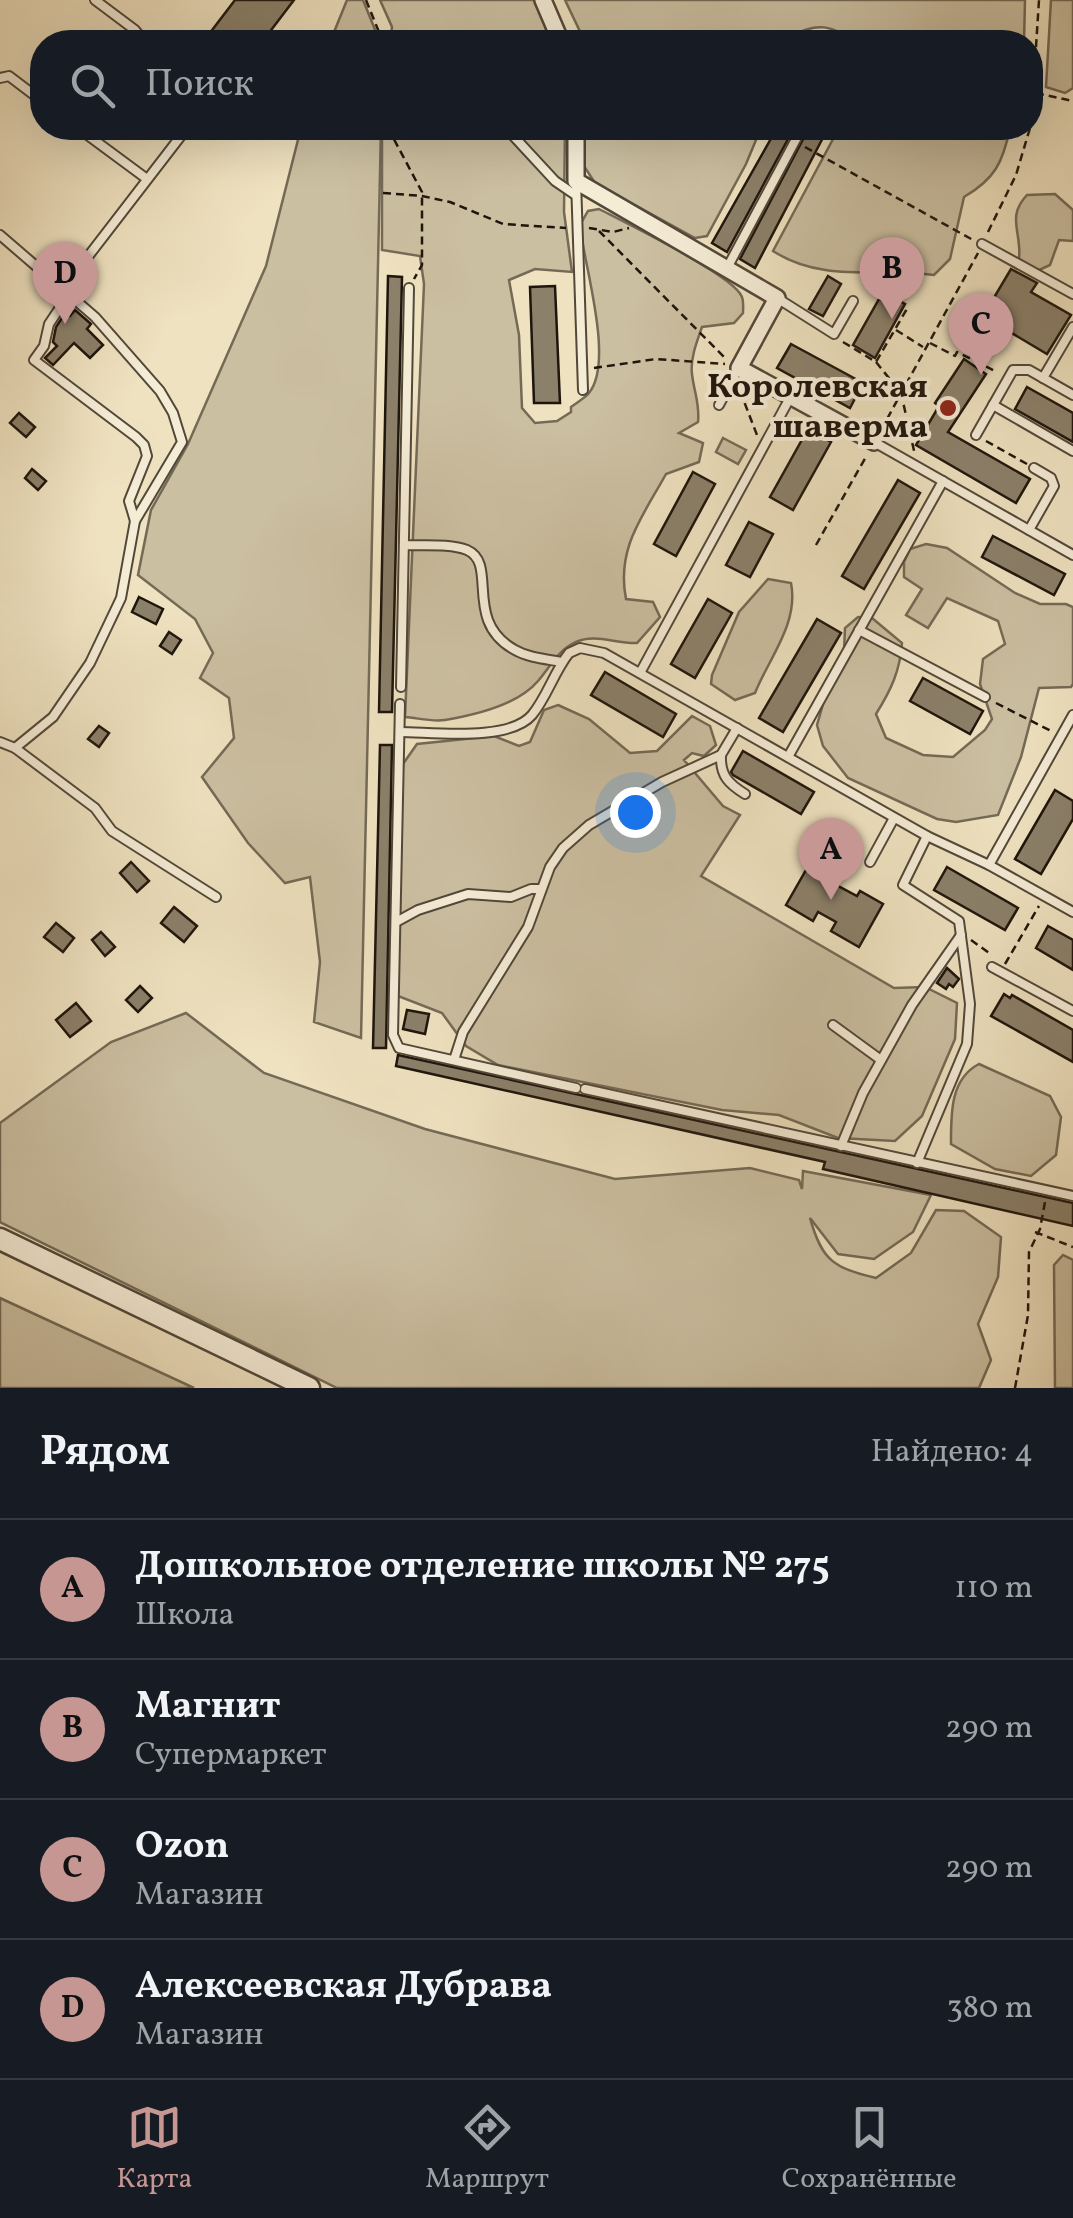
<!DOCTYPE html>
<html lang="ru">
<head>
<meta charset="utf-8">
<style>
  :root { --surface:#171b24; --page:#242831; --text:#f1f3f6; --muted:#9ea1a6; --line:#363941; --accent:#c59692 }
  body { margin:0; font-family:Vollkorn,serif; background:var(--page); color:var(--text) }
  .you { position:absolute; left:635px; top:812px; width:35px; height:35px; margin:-25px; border:8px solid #fff; border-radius:50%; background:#1a73e8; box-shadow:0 0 0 15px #1a73e833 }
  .badge { display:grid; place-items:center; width:65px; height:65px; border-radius:50%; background:var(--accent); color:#111; font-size:32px; font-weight:700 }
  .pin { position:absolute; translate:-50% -82px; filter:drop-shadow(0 2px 5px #0008) }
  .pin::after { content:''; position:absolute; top:52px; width:35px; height:30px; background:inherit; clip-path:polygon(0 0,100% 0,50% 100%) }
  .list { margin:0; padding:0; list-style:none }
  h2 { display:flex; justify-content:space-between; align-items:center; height:130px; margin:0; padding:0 40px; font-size:42px }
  h2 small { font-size:32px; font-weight:400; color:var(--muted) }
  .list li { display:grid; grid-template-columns:65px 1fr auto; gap:30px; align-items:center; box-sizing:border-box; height:140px; padding:0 40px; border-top:2px solid var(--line) }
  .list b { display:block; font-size:38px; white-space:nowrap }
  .list p { margin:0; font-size:32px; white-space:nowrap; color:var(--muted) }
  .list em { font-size:32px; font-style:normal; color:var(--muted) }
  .icon { flex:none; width:55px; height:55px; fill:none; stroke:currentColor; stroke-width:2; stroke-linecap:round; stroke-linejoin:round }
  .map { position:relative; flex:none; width:1073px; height:1388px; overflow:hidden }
  .search { position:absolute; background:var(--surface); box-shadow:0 10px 40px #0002; left:30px; right:30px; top:30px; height:110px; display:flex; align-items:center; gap:25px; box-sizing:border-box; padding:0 35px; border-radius:40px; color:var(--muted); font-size:38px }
  .sheet { height:690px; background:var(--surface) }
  nav { display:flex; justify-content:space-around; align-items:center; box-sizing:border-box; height:140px; border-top:2px solid var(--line); background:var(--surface); font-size:28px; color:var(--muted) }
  nav a { display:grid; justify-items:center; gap:5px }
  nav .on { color:var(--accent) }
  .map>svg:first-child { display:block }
  .green { fill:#cbbfa1; stroke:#746a56; stroke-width:2.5 }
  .building { fill:#8b806a; stroke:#1e150c; stroke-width:2.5 }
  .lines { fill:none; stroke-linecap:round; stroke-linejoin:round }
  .service-casing { stroke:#524839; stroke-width:12 }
  .minor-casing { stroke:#524839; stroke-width:20 }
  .tertiary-casing { stroke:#524839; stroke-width:25 }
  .path { stroke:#1e150c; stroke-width:2.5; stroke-dasharray:8 5; stroke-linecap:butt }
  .service { stroke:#f5ecd6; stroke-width:8 }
  .minor { stroke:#f5ecd6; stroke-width:15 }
  .tertiary { stroke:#f5ecd6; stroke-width:20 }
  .poi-dot { fill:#8f2418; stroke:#f5ecd6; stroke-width:4 }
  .labels { text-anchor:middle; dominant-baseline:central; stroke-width:8; stroke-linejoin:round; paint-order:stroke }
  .poi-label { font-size:35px; font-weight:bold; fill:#1e150c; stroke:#f5ecd6; text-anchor:end }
</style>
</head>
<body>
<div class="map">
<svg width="1073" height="1388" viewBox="0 0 1073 1388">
  <rect width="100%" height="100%" fill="#efe2c0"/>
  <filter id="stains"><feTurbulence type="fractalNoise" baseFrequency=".002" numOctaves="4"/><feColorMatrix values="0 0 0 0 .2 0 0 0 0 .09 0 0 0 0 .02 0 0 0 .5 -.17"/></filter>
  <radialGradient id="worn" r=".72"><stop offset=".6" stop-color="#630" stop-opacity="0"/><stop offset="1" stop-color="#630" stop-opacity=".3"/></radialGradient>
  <!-- green -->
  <g class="green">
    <polygon points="347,0 363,0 380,42 330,42"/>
    <polygon points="380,0 535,0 551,42 390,42 392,27"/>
    <path d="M565,0H1025L1024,42H856C832,25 817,22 791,36L789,42H585Z"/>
    <polygon points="1051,0 1073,0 1073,88 1065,93 1046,87"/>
    <polygon points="301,128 381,128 361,1038 314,1022 320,962 310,877 285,883 248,843 202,777 234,738 229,698 200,678 213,653 195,619 138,575 151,510 188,444 266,266"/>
    <path d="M382,128H565L564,212L572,272L535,269L509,280L519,335L522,408L535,423L557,421L571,412V407C576,403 585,398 589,393C615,361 583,262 580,225L588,211L599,209C624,222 735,276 742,297C744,302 743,308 743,313L734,323L702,327C697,341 690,359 692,374C694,392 700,404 698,422L679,433L703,443L699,462L666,474C643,516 616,548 626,599L653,602L660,617L637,643C616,644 595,633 576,642C557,651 551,666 538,681C518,705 475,715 445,720C432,722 418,718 405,717L424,284L420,256L382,250Z"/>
    <polygon points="584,128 761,128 746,164 707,236 695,238 595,183 582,163"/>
    <path d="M839,128H1010C1003,162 995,179 964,197L950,259L934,275C879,268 822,283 773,251Z"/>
    <path d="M1055,194L1073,210V241L1059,240L1050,265L1037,271L1019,259C1022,232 1006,217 1027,195Z"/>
    <polygon points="723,438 746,450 738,464 716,452"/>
    <path d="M926,544L947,548L1015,593L1040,604H1066L1073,607V684L1071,687L1039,688L1021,757L998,815L956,822L937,819L848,778L823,746L817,725L828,687L844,651L845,628L858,617L872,618L902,643C900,671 891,690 876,714L886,738L923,755L953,757L985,730L992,719L980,684L983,659L1005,644L998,621L947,598L928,628L906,615L922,589L904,577V562L910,549Z"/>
    <path d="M768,579L791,583C799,623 769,658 755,693L735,700L711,684L712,675L739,612Z"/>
    <polygon points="558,705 589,719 630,753 657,751 692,716 710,726 716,745 704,756 692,753 684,760 723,806 740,815 701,876 894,988 925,987 957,1003 955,1039 922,1116 895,1141 838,1138 779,1115 722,1110 498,1065 466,1046 442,1013 398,996 394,988 403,764 417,744 494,736 519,746 530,742 544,710"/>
    <path d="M186,1013L264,1073L425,1129L615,1179L750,1168L799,1180L802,1189L803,1171L931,1195L913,1232L874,1259L838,1254L810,1218C822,1261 834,1268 876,1278L911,1253L936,1210L964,1211L1001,1237L998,1277L978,1324L991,1360L979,1388H337L0,1222V1123L111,1042Z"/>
    <path d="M979,1064L1050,1096L1061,1117L1056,1155L1031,1176L995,1169L951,1144C951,1114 950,1079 979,1064Z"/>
    <polygon points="1063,1255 1073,1260 1073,1388 1055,1388 1054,1265"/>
    <polygon points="0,1298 194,1388 0,1388"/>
  </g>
  <!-- building -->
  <g class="building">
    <polygon points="235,0 294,0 262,42 203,42"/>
    <polygon points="777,128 794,128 727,252 712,243"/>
    <polygon points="809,128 828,128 755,268 740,259"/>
    <polygon points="1011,269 1037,283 1031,292 1071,315 1047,354 983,316"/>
    <polygon points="388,276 402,277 392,712 379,712"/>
    <polygon points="828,276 841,284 823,316 809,309"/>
    <polygon points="555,286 560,403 534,403 530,287"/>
    <polygon points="883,292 905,304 875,358 853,345"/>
    <polygon points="75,310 91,324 87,329 103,345 90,358 74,343 53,365 45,358 57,346 53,342 56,327 66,312 70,316"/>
    <polygon points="791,344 863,383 850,408 777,368"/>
    <polygon points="964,359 986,374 948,432 1030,479 1016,503 916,445 939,406 935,403"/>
    <polygon points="1027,387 1073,413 1073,442 1015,409"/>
    <polygon points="19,413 35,427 26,437 10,423"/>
    <polygon points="808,429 831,442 793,510 770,497"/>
    <polygon points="32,469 46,481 38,490 25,478"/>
    <polygon points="693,472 715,484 676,556 654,544"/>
    <polygon points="898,480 920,493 864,589 842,576"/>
    <polygon points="749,522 773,534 750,577 726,565"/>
    <polygon points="993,536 1065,574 1054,595 982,557"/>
    <polygon points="139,597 163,609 156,624 132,612"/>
    <polygon points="708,599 732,613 695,678 671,664"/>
    <polygon points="817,619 841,633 783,732 759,718"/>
    <polygon points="169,632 181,640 172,654 160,646"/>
    <polygon points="605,672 676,714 663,737 591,695"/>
    <polygon points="923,678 983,711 970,734 910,701"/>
    <polygon points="99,726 109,733 99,747 88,739"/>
    <polygon points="380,745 392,745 386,1048 373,1048"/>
    <polygon points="743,751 814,792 801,814 733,775 731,772"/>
    <polygon points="1055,790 1073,801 1073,819 1041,874 1015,859"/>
    <polygon points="131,862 149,881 137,892 120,873"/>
    <polygon points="810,863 832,876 829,881 857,896 860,891 883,904 859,947 831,931 836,922 818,912 813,921 786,905"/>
    <polygon points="947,867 1018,908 1005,930 934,890"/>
    <polygon points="174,907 197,926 184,942 161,923"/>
    <polygon points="56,923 74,938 63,952 44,937"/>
    <polygon points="1048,926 1073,940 1073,970 1036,948"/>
    <polygon points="101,932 115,947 105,956 92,940"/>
    <polygon points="947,968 959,979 953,987 949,984 946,989 937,983"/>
    <polygon points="140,986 152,998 138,1012 126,1000"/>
    <polygon points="1004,994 1010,998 1012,995 1073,1030 1073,1062 991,1016"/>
    <polygon points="76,1003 91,1021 70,1037 56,1020"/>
    <polygon points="407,1010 429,1014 425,1034 403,1029"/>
    <polygon points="398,1055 1073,1203 1073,1226 823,1169 825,1162 396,1066"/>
  </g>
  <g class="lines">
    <!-- service casing -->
    <g class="service-casing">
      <g id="service">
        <polyline points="95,0 135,30 145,42"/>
        <polyline points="0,78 9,76 42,101"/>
        <polyline points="78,128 147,179"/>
        <polyline points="506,128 555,181 574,194"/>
        <polyline points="576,181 583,390"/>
        <polyline points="0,235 95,317 160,391 173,413 182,442 135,521"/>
        <polyline points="982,244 1073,294"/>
        <polyline points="726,270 802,128"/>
        <polyline points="63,289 187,128"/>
        <polyline points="777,298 834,334 853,301"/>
        <polyline points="1043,378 1073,327"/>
        <polyline points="719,405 738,369"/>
        <polyline points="993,405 1073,451"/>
        <polyline points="976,435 1013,370 1029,370 1073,395"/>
        <polyline points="874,442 1073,555"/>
        <polyline points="1029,530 1054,486 1051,478 1034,468"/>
        <path d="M404,545C422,546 450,543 467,550C499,564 462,621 515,650C529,658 546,659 562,662"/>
        <polyline points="859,630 985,697"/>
        <polyline points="640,673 791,396"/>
        <polyline points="401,687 409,288"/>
        <polyline points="400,704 393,1035 399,1048 576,1088"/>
        <path d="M400,732C433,732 509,742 532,715C547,697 554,672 569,653L580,648L604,653L927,836L989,865L1073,912"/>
        <polyline points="0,742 15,748 95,808 112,831 216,897"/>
        <polyline points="15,748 53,717 90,663 121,598 135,521 129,501 147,456 144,445 136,437 34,360 44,346 49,324 69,294"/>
        <path d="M721,755C720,776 729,784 745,794"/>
        <polyline points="788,757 943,481"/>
        <polyline points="870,862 894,818"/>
        <polyline points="989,865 1073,715"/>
        <polyline points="396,922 418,910 468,894 511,897 531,889 541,889"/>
        <polyline points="992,967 1073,1011"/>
        <polyline points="833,1025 881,1060"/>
        <polyline points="454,1060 463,1032 528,927 550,867 563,848 589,825 662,782 721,755 737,728"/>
        <polyline points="585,1089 1073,1196"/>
        <polyline points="841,1146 863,1093 912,1005 961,935"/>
        <polyline points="917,1163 967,1044 970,1004 959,921 903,885 927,836"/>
      </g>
    </g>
    <!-- minor casing -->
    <g class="minor-casing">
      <g id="minor">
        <polyline points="543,0 561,42"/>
        <polyline points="576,128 576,181 777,298 739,368 874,442"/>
      </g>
    </g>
    <!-- tertiary casing -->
    <g class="tertiary-casing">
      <polyline id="tertiary" points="0,1239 309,1388"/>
    </g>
    <!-- path -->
    <g class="path">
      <polyline points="366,0 383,42"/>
      <polyline points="1036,93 1073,101"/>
      <polyline points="1031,125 1039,0"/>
      <polyline points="388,128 422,192 422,265 414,279"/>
      <polyline points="805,147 973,240"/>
      <polyline points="383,193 422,196 450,202 503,224 566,228"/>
      <polyline points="589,228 613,232 629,228"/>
      <polyline points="599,231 727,360"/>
      <polyline points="988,232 1016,175 1030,128"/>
      <polyline points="896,330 923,347"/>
      <polyline points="843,342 876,362 908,307"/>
      <polyline points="930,343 955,356 957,352 997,372"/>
      <polyline points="876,362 901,393 915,455"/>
      <polyline points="594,368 656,359 725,364"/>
      <polyline points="740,391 757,435"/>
      <polyline points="881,430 978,253"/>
      <polyline points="986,441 1027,464"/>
      <polyline points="816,545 867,455"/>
      <polyline points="996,703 1051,731"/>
      <polyline points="971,940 992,955"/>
      <polyline points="1005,964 1039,906"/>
      <polyline points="1035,1232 1073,1247"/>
      <polyline points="1015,1388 1028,1315 1029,1252 1040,1229 1045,1202"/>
    </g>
    <!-- service -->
    <use href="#service" class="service"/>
    <!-- minor -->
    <use href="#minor" class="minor"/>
    <!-- tertiary -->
    <use href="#tertiary" class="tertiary"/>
  </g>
  <!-- markers -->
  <circle class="poi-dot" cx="948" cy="408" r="10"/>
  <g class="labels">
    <!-- poi labels -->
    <g class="poi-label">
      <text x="928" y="388">Королевская<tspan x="928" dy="40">шаверма</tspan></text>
    </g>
  </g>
  <rect width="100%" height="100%" filter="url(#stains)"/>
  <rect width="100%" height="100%" fill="url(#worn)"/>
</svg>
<div class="you"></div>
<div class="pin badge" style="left:831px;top:900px">A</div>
<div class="pin badge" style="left:892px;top:319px">B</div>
<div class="pin badge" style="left:981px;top:375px">C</div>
<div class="pin badge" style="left:65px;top:324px">D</div>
<div class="search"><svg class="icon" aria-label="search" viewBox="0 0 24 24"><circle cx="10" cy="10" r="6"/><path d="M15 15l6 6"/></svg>Поиск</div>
</div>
<section class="sheet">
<h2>Рядом<small>Найдено: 4</small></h2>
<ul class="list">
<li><span class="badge">A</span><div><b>Дошкольное отделение школы № 275</b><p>Школа</p></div><em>110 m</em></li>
<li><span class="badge">B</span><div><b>Магнит</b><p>Супермаркет</p></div><em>290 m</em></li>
<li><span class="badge">C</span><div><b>Ozon</b><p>Магазин</p></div><em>290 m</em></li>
<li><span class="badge">D</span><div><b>Алексеевская Дубрава</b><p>Магазин</p></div><em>380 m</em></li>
</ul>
</section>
<nav>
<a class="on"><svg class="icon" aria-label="map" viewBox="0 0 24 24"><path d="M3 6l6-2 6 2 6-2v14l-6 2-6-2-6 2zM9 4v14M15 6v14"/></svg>Карта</a>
<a><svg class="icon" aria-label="directions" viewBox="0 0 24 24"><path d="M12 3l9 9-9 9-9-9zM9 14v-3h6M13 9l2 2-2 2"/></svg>Маршрут</a>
<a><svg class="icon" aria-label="saved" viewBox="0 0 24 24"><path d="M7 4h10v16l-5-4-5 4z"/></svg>Сохранённые</a>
</nav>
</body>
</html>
